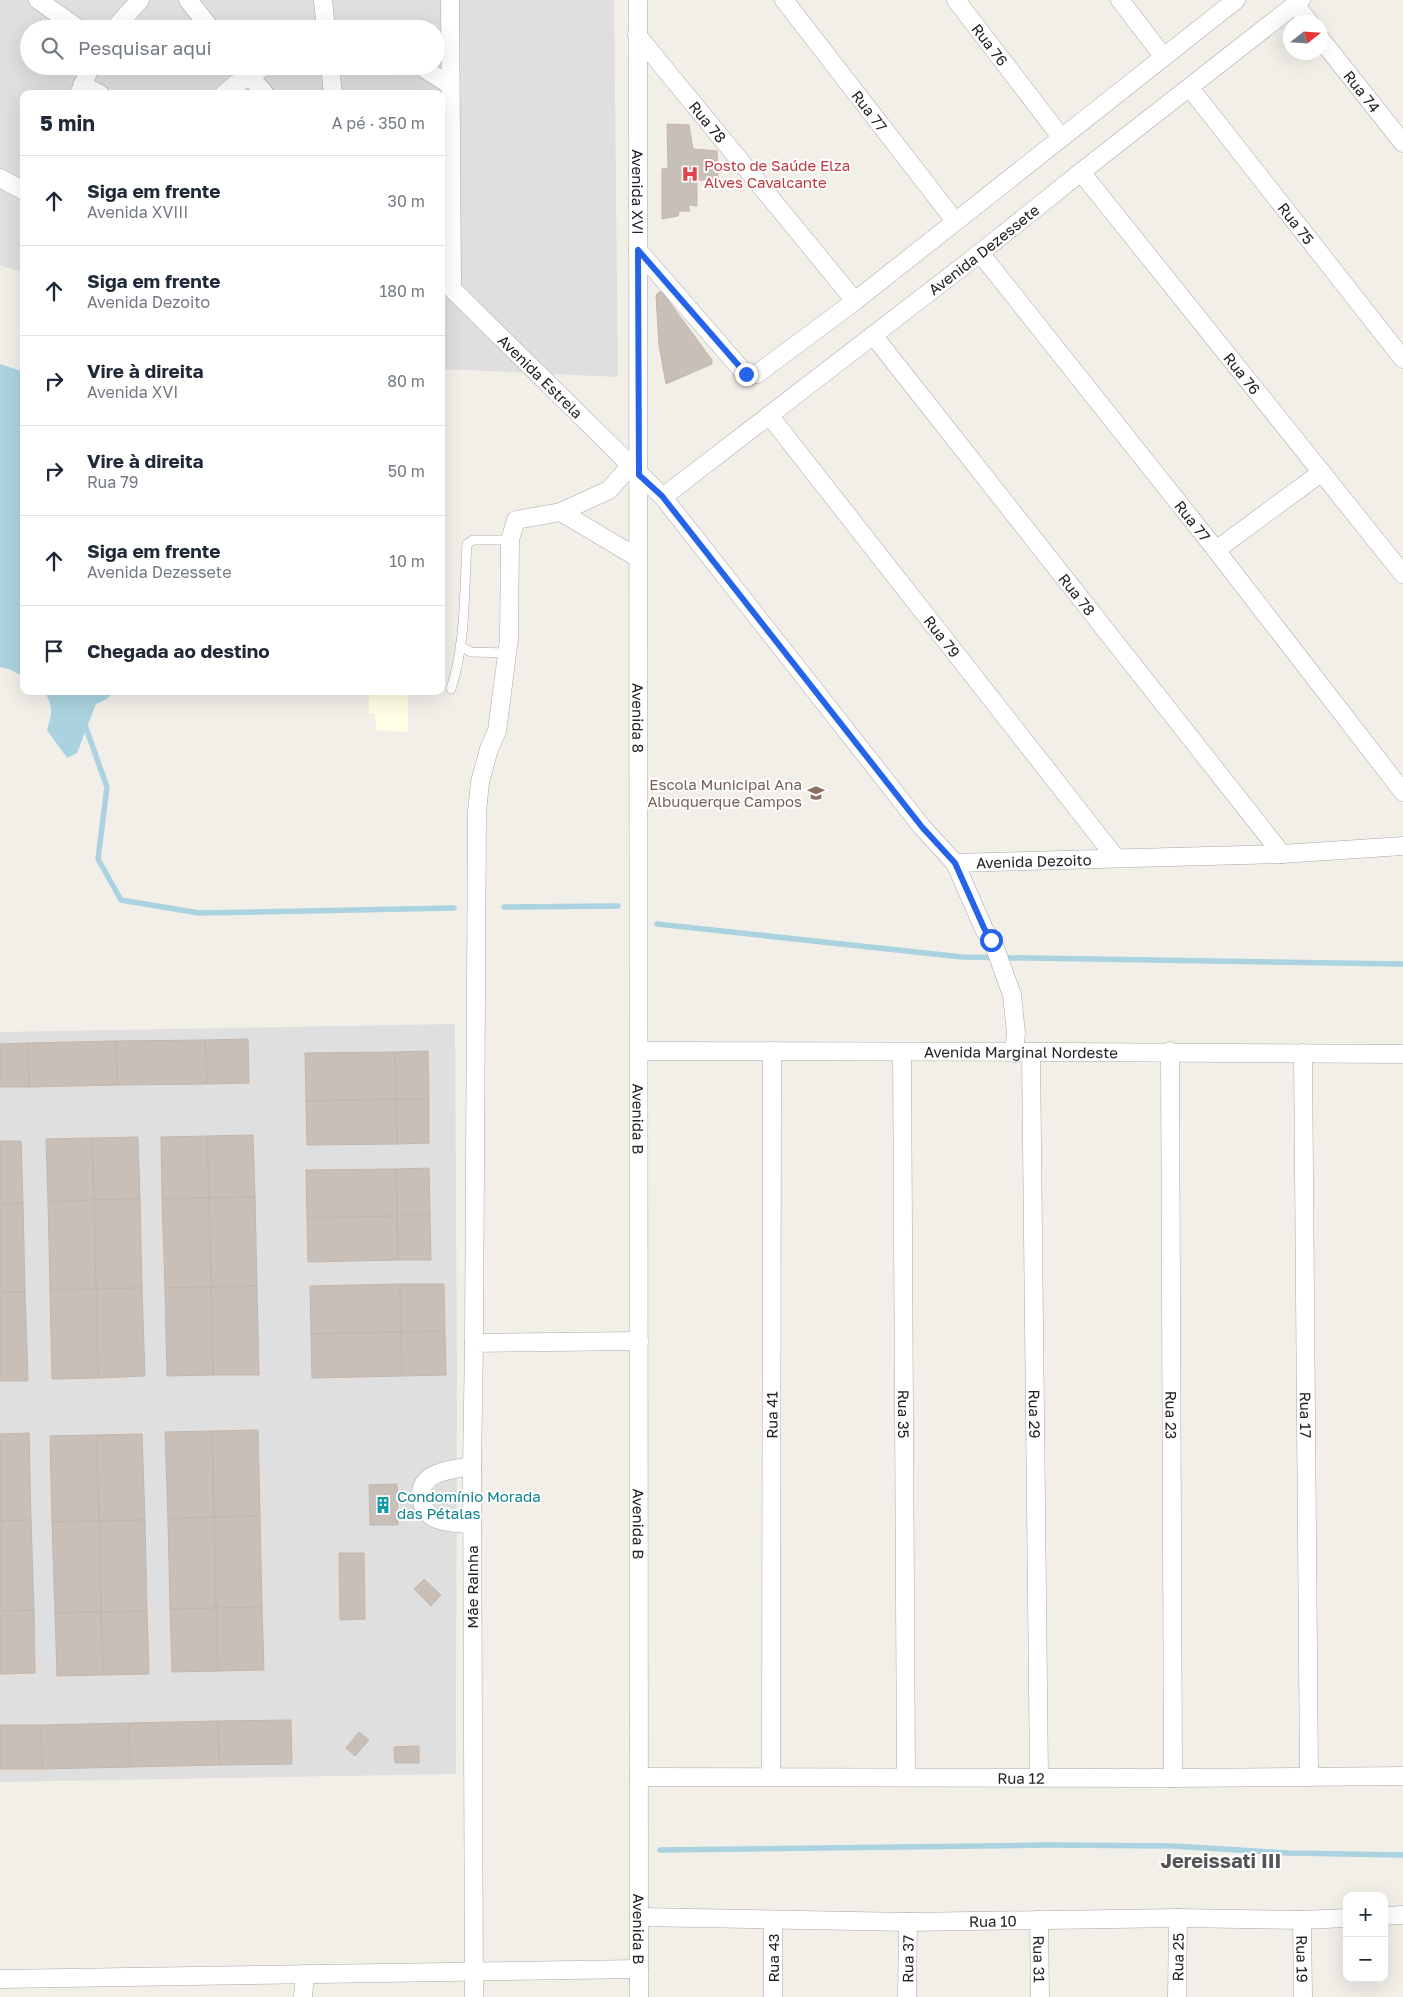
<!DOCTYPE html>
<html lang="pt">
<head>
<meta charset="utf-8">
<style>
  :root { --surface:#fff; --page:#f2f2f3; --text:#1f2937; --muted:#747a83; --line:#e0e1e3 }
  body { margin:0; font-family:"Golos Text",sans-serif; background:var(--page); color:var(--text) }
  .controls { position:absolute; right:15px; bottom:15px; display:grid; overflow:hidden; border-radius:10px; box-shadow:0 5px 20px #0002 }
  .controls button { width:45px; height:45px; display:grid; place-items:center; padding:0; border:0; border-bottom:1px solid var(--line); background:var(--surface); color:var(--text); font:25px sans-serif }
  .compass { position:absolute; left:1283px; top:15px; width:45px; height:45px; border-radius:50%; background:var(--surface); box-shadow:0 5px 20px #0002; rotate:73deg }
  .stop { position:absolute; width:15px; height:15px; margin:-11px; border:4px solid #2563eb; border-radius:50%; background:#fff }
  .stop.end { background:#2563eb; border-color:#fff; box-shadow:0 1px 5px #0008 }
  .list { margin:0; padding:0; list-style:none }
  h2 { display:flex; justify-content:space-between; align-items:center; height:65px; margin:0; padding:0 20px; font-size:21px }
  h2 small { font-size:16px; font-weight:400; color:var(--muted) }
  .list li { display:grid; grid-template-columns:32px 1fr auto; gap:15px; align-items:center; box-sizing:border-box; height:90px; padding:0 20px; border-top:1px solid var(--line) }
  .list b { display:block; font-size:19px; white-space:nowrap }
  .list p { margin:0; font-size:16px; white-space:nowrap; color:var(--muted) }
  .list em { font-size:16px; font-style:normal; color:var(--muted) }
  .icon { flex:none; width:28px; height:28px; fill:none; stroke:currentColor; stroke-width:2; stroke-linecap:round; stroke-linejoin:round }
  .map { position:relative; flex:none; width:1403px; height:1997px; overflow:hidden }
  .search { position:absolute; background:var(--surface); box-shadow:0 5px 20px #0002; left:20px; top:20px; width:425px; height:55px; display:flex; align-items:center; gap:12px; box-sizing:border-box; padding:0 18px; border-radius:28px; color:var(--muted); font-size:19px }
  .panel { position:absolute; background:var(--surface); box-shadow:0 5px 20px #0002; left:20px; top:90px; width:425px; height:605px; border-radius:10px }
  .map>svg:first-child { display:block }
  .residential { fill:#e0dfdf; fill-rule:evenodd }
  .education { fill:#ffffe5 }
  .water { fill:#aad3df }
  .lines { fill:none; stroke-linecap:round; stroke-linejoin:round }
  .stream { stroke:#aad3df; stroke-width:5.5 }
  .building { fill:#c7bfb8; stroke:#c4b6ab }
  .lane-casing { stroke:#a9a9a9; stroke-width:10 }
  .street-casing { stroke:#a9a9a9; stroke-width:19 }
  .lane { stroke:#fff; stroke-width:9 }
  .street { stroke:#fff; stroke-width:18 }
  .route { stroke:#2563eb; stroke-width:6 }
  .labels { text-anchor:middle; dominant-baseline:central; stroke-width:4; stroke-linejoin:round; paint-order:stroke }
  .street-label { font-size:15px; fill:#222; stroke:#fff }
  .health-label { font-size:15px; fill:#be3a42; stroke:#fff; text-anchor:start }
  .education-label { font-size:15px; fill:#785e54; stroke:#fff; text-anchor:end }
  .culture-label { font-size:15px; fill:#0d838f; stroke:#fff; text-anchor:start }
  .district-label { font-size:20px; font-weight:bold; fill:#555; stroke:#fff }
</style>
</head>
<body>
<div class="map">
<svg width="1403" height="1997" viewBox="0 0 1403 1997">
  <rect width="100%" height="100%" fill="#f2efe9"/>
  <!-- residential -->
  <g class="residential">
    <path d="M0,0H614L618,377L441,369V94H24V273L0,265ZM29,29H436V66H29Z"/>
    <polygon points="455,1024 457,1374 456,1774 0,1782 0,1032"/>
  </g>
  <!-- education -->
  <polygon class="education" points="365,691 408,691 408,732 376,730 375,713 369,714 369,694"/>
  <!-- water -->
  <g class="water">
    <polygon points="0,364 24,372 24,677 9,669 0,667"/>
    <path d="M44,691H114L107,699L96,704L77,753L67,758L47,730C52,713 54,707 44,691Z"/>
  </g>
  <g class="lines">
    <!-- stream -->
    <g class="stream">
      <polyline points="86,728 107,787 98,859 121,900 199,913 454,908"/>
      <polyline points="504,907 618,906"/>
      <polyline points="657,924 962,957 1403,964"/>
      <polyline points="660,1850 1049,1845 1173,1846 1288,1853 1403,1855"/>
    </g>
  </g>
  <!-- building -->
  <g class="building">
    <polygon points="667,124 689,125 693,149 717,151 718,180 697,180 697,206 688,205 690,211 679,211 678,216 662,219 662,169 668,168"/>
    <polygon points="659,292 662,292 712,360 712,364 666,384 659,345 656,295"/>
    <polygon points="248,1039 249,1083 207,1084 205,1040"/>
    <polygon points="205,1040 207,1084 117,1085 116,1041"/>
    <polygon points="116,1041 117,1085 29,1087 28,1043"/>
    <polygon points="28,1043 29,1087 0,1087 0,1044"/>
    <polygon points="428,1051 429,1099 396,1099 395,1052"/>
    <polygon points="395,1052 396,1099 306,1101 305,1053"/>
    <polygon points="396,1099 429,1099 429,1143 397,1144"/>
    <polygon points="396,1099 397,1144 307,1145 306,1101"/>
    <polygon points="253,1135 255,1197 209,1198 207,1136"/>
    <polygon points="207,1136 209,1198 162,1199 161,1137"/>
    <polygon points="138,1137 140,1199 94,1200 92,1138"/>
    <polygon points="92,1138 94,1200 48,1202 46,1139"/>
    <polygon points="0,1141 21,1141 23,1203 0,1204"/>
    <polygon points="429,1168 430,1216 397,1216 396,1169"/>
    <polygon points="396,1169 397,1216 307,1218 306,1170"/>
    <polygon points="255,1197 257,1286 211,1287 209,1198"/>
    <polygon points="209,1198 211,1287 165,1288 162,1199"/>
    <polygon points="140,1199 142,1288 96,1289 94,1200"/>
    <polygon points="94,1200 96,1289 50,1290 48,1202"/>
    <polygon points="23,1203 25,1292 0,1292 0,1204"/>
    <polygon points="397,1216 430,1216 431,1260 398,1260"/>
    <polygon points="397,1216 398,1260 308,1262 307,1218"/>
    <polygon points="400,1284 401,1332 311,1334 310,1286"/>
    <polygon points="400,1284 444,1284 445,1331 401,1332"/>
    <polygon points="257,1286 259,1375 213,1375 211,1287"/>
    <polygon points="211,1287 213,1375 167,1376 165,1288"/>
    <polygon points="142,1288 145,1376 98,1378 96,1289"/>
    <polygon points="96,1289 98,1378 52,1379 50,1290"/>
    <polygon points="0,1292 25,1292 28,1381 0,1381"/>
    <polygon points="445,1331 446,1375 402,1376 401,1332"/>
    <polygon points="401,1332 402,1376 312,1378 311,1334"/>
    <polygon points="258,1430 260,1516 214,1517 212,1431"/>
    <polygon points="212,1431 214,1517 168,1519 165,1432"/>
    <polygon points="29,1433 31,1520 0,1521 0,1434"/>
    <polygon points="142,1434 145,1520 99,1521 96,1435"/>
    <polygon points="96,1435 99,1521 52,1522 50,1436"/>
    <polygon points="397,1484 398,1525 370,1525 369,1485"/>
    <polygon points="260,1516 262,1607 216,1608 214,1517"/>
    <polygon points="214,1517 216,1608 170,1609 168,1519"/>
    <polygon points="31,1520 34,1610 0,1611 0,1521"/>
    <polygon points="145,1520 147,1611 101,1612 99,1521"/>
    <polygon points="99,1521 101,1612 55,1613 52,1522"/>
    <polygon points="339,1553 364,1553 365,1619 340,1620"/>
    <polygon points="424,1579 441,1595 431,1606 414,1589"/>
    <polygon points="262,1607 264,1670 218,1671 216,1608"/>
    <polygon points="216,1608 218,1671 172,1672 170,1609"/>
    <polygon points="34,1610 35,1673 0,1674 0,1611"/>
    <polygon points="147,1611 149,1674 103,1675 101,1612"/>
    <polygon points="101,1612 103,1675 57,1676 55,1613"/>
    <polygon points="291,1720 292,1764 219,1765 218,1721"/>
    <polygon points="218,1721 219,1765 130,1767 129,1723"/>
    <polygon points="129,1723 130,1767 42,1769 41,1725"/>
    <polygon points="0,1725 41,1725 42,1769 0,1769"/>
    <polygon points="359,1732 369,1740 355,1756 346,1748"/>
    <polygon points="419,1746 419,1763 395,1763 394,1747"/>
  </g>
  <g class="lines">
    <!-- lane casing -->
    <g class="lane-casing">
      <g id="lane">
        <polyline points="460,646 471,652 507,653"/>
        <path d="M451,689C466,643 464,592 467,544L473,540H510"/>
      </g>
    </g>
    <!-- street casing -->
    <g class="street-casing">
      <g id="street">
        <polyline points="38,0 79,29"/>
        <polyline points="188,0 211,29"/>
        <polyline points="323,0 326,29"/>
        <polyline points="450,0 452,287"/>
        <path id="s1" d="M638,0L639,1997"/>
        <path id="s2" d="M784,0L955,221"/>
        <path id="s3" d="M956,0L1061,137"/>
        <polyline points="1120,0 1163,56"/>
        <polyline points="1295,5 1309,22"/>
        <polyline points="114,29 140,0"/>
        <path id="s4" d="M637,35L855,301"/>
        <path id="s5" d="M1320,38L1403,143"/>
        <polyline points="330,66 333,94"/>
        <polyline points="420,66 450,85"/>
        <polyline points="243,68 265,94"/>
        <polyline points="82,85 100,94"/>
        <path id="s6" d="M1190,88L1403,359"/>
        <polyline points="79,94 91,66"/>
        <polyline points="224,94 233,86 265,66"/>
        <path id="s7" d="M1081,172L1403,574"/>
        <polyline points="0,178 24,191"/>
        <polyline points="638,250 741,369 748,376 757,374 855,301 1236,0"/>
        <path id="s8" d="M980,253L1216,550L1403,792"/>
        <path id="s9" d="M441,278L663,497L922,827L955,863L1282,854L1403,846"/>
        <path id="s10" d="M873,335L1282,854"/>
        <path id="s11" d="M769,415L1116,858"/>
        <path id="s12" d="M663,497L980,253L1081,172L1301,0"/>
        <polyline points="561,512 638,558"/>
        <polyline points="1216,550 1322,472"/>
        <polyline points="955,863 984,929 994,945 1012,995 1016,1033 1014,1053"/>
        <path id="s13" d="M639,1051C894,1051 1148,1052 1403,1054"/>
        <path id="s14" d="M1170,1051L1173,1778"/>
        <path id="s15" d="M902,1052L906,1776"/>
        <path id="s16" d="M1031,1053L1039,1777"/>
        <path id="s17" d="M1303,1053L1309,1777"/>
        <polyline points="474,1343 477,811 480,782 489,749 497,731 509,639 510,540 516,520 561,512 609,490 630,466"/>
        <path d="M472,1466C451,1470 415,1471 422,1502C423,1509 429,1516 437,1519C447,1523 461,1523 472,1525"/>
        <path id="s18" d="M639,1777L1173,1778L1403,1776"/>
        <path id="s19" d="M771,1777L772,1051"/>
        <polyline points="1384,1916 1403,1915"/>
        <path id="s20" d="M639,1917L908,1922L1178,1918L1302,1920L1347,1918"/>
        <polyline points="773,1920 773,1997"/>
        <path id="s21" d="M1039,1920L1040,1997"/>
        <path id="s22" d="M1302,1920L1303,1997"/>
        <polyline points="0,1979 639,1969"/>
        <polyline points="303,1997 305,1974"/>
        <polyline points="474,1997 472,1466 474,1343 639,1341"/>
        <path id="s23" d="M907,1997L908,1922"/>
        <path id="s24" d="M1177,1997L1178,1918"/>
      </g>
    </g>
    <!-- lane -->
    <use href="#lane" class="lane"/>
    <!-- street -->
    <use href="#street" class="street"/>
  </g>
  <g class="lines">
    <!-- route -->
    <polyline class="route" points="746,374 638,250 639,475 662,496 922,827 955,863 984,928 991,940"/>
  </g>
  <!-- icons -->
  <defs>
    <g id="hospital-bare" transform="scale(1.35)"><path d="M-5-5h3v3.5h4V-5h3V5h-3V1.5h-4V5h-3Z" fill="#e0444e" stroke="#fff" stroke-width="2.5" paint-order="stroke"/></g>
    <g id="school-bare" transform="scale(1.35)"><path d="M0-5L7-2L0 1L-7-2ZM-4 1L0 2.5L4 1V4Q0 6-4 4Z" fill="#8d6e63" stroke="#fff" stroke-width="2.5" paint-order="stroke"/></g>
    <g id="building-bare" transform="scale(1.35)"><path d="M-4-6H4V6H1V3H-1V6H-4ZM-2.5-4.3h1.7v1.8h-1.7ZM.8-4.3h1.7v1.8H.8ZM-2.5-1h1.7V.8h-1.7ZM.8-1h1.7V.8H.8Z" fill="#0f9aa8" stroke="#fff" stroke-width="2.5" paint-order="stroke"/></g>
  </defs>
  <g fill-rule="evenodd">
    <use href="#hospital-bare" x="690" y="174"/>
    <use href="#school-bare" x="816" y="793"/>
    <use href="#building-bare" x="383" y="1505"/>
  </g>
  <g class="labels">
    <!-- street labels -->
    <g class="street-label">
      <text stroke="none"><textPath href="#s3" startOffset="56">Rua 76</textPath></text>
      <text stroke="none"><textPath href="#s5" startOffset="68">Rua 74</textPath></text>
      <text stroke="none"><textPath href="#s2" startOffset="140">Rua 77</textPath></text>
      <text stroke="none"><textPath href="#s4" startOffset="112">Rua 78</textPath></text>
      <text stroke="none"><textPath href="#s1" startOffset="192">Avenida XVI</textPath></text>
      <text stroke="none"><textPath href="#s6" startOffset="172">Rua 75</textPath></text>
      <text stroke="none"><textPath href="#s12" startOffset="405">Avenida Dezessete</textPath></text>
      <text stroke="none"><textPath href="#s7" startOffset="258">Rua 76</textPath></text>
      <text stroke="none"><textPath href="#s9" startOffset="140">Avenida Estrela</textPath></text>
      <text stroke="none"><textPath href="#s8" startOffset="342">Rua 77</textPath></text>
      <text stroke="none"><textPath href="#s10" startOffset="330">Rua 78</textPath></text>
      <text stroke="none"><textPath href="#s11" startOffset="281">Rua 79</textPath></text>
      <text stroke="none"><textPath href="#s1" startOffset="718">Avenida 8</textPath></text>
      <text stroke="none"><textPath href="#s9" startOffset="859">Avenida Dezoito</textPath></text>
      <text stroke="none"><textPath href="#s13" startOffset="382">Avenida Marginal Nordeste</textPath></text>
      <text stroke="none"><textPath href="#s1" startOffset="1119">Avenida B</textPath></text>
      <text stroke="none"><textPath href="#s19" startOffset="362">Rua 41</textPath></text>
      <text stroke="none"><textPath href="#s15" startOffset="362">Rua 35</textPath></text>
      <text stroke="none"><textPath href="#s16" startOffset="361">Rua 29</textPath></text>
      <text stroke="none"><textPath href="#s14" startOffset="364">Rua 23</textPath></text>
      <text stroke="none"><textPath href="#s17" startOffset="362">Rua 17</textPath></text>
      <text stroke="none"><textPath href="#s1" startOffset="1524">Avenida B</textPath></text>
      <text transform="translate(472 1587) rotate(-90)">Mãe Rainha</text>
      <text stroke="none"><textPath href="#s18" startOffset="382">Rua 12</textPath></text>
      <text stroke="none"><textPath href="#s20" startOffset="354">Rua 10</textPath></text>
      <text stroke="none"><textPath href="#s1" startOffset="1929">Avenida B</textPath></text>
      <text stroke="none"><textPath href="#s24" startOffset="40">Rua 25</textPath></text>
      <text transform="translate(773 1958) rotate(-90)">Rua 43</text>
      <text stroke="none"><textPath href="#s21" startOffset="39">Rua 31</textPath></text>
      <text stroke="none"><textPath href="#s22" startOffset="39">Rua 19</textPath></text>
      <text stroke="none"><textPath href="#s23" startOffset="38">Rua 37</textPath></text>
    </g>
    <!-- health labels -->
    <g class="health-label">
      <text x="704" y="165">Posto de Saúde Elza<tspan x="704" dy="17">Alves Cavalcante</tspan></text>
    </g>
    <!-- education labels -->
    <g class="education-label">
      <text x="802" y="784">Escola Municipal Ana<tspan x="802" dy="17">Albuquerque Campos</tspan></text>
    </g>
    <!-- culture labels -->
    <g class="culture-label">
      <text x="397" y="1496">Condomínio Morada<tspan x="397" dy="17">das Pétalas</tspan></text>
    </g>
    <!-- district labels -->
    <g class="district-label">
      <text x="1221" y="1860">Jereissati III</text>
    </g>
  </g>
</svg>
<div class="controls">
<button>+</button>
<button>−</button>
</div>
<svg class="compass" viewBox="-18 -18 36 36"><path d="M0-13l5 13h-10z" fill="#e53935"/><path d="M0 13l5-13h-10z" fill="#747a83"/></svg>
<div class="stop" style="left:991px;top:940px"></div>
<div class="stop end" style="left:746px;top:374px"></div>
<div class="search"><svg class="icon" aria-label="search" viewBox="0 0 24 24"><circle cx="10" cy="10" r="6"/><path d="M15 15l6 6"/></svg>Pesquisar aqui</div>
<section class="panel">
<h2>5 min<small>A pé · 350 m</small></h2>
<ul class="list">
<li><svg class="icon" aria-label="ahead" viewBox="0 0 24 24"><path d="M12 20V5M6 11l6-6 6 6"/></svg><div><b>Siga em frente</b><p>Avenida XVIII</p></div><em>30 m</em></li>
<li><svg class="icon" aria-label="ahead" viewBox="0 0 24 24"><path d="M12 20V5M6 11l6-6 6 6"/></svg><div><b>Siga em frente</b><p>Avenida Dezoito</p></div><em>180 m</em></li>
<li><svg class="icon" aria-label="right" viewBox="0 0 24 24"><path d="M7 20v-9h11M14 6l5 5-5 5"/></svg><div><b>Vire à direita</b><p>Avenida XVI</p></div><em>80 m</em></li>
<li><svg class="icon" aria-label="right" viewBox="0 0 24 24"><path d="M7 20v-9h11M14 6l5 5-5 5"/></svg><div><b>Vire à direita</b><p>Rua 79</p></div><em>50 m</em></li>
<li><svg class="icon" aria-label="ahead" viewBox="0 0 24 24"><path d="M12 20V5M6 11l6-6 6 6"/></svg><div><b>Siga em frente</b><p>Avenida Dezessete</p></div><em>10 m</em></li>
<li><svg class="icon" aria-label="arrive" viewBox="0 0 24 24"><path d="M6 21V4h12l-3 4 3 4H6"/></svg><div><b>Chegada ao destino</b></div></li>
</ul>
</section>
</div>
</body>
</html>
